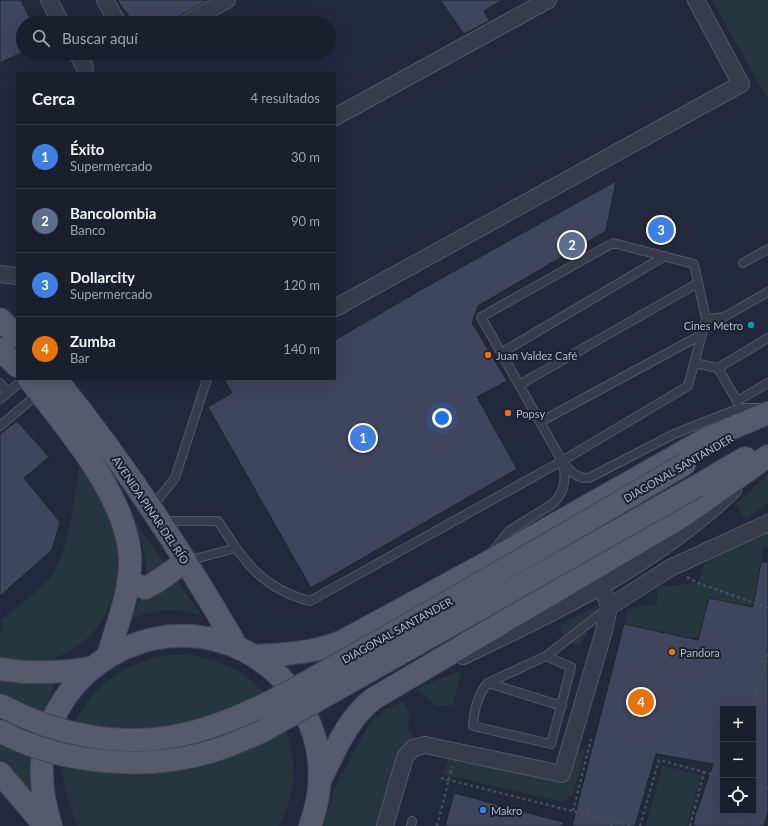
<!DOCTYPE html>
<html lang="es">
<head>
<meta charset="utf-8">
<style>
  :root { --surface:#1a1f2e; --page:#232736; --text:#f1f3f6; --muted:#9fa2aa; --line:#383d4a; --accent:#8c9099 }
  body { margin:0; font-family:Lato,sans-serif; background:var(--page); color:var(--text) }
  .controls { position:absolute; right:12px; bottom:12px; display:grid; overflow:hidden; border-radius:0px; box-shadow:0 4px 16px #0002 }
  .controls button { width:36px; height:36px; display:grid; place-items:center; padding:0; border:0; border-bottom:1px solid var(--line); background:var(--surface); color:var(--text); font:20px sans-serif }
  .you { position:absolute; left:442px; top:418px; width:14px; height:14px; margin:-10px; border:3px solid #fff; border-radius:50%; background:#1a73e8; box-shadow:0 0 0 6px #1a73e833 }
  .badge { display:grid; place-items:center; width:26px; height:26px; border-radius:50%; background:var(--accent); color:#fff; font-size:13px; font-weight:700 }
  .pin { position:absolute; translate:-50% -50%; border:2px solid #fff; box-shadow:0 1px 4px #0006 }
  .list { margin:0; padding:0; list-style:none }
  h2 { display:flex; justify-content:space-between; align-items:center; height:52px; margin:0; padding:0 16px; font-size:17px }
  h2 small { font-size:13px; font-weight:400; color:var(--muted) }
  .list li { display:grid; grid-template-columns:26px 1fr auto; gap:12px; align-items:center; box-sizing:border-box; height:64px; padding:0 16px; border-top:1px solid var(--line) }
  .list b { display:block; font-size:15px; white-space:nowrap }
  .list p { margin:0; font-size:13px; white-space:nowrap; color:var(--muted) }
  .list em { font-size:13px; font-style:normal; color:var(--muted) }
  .icon { flex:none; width:22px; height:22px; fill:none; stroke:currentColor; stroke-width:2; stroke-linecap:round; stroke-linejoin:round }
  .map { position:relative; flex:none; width:768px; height:826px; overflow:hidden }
  .search { position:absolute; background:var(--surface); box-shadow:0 4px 16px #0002; left:16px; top:16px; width:320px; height:44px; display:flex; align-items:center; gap:10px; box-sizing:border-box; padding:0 14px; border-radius:22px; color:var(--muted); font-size:15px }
  .panel { position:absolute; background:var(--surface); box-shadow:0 4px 16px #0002; left:16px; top:72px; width:320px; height:308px; border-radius:0px }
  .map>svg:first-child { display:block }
  .green { fill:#25363e }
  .building { fill:#3f455d; stroke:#1e2334; fill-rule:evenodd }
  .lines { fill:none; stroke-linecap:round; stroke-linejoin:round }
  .lane-casing { stroke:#525768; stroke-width:10 }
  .street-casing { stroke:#525768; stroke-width:18 }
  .primary-casing { stroke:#404556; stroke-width:24 }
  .path { stroke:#405258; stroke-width:2.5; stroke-dasharray:3 3; stroke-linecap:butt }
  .lane { stroke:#373c4d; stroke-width:8 }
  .street { stroke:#373c4d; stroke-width:16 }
  .primary { stroke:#555b6d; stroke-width:22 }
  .primary-bridge-casing { stroke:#404556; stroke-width:24; stroke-linecap:butt }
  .primary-bridge { stroke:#555b6d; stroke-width:22 }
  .culture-dot { fill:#0f9aa8; stroke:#1c2132; stroke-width:1.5 }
  .food-dot { fill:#e8710a; stroke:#1c2132; stroke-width:1.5 }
  .shop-dot { fill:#3f7fe0; stroke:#1c2132; stroke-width:1.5 }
  .labels { text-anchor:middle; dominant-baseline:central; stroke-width:4; stroke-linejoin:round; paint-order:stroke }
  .poi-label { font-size:11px; fill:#b3b7c8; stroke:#1c2132; text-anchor:start }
  .street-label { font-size:11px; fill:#b3b7c8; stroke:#1c2132 }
</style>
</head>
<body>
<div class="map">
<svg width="768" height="826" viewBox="0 0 768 826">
  <rect width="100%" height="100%" fill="#23293d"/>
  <!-- green -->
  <g class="green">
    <polygon points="712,0 768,0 768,100 762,89"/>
    <path d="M92,465C103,497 120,531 119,564C119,580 110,609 101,622C80,653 37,672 0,658V632L4,628L0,620C12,611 45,587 51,576C71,545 73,503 79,467Z"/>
    <polygon points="768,475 768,502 746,520 736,504"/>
    <path d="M126,511C154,545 176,582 203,616C178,607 156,608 131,619C153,576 150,551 126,511Z"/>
    <polygon points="768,525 768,547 764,546 753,607 709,598 699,636 693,639 624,624 628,609 657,604 657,587 698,583 703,565"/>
    <polygon points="597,606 599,611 580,645 567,644 559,625"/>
    <path d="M193,655C213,661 235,666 251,680C285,711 303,759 288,804C285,811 283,819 279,826H77C70,806 61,786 63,764C68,717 99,675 145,661C150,659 156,656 162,656C172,655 183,655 193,655Z"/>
    <polygon points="461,670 453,705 437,706 416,689"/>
    <path d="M0,675L57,680C39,713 38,748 34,784L27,791L0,760Z"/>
    <polygon points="403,701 409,714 408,729 422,748 395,760 376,826 324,826 334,789 369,724 388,708"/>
    <polygon points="586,748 573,795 562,802 443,774 451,754 551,776 556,764"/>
    <polygon points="662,765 701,775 687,826 646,826"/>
  </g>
  <!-- building -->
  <g class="building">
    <polygon points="0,0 21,0 32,23 23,23 23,52 0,63"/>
    <polygon points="117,0 208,0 181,15 171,23 134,23"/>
    <polygon points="440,0 503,0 484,11 489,21 464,34"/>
    <polygon points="616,181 606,231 478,306 472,323 507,381 477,397 517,469 311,588 208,407 232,393 224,379 335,379 335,340 424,288"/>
    <polygon points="17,421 49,457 24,478 60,522 52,550 0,596 0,434"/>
    <path d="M761,562H768V812L764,826H693L696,811H697L713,764L656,754L635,826H572L624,624L698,640L709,598L753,607ZM723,709H753V811H723Z"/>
    <polygon points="454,793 563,822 563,826 445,826"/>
  </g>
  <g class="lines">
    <!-- lane casing -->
    <g class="lane-casing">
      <g id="lane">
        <polyline points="743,263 768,249"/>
        <polyline points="706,319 724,317 768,292"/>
        <polyline points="501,353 665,256"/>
        <polyline points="694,363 718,368 768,338"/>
        <polyline points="718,368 737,401 768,383"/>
        <polyline points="0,383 8,392"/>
        <polyline points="519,385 698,283"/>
        <polyline points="0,399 24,379"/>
        <polyline points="540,422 701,335"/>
        <polyline points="0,426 39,393"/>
        <polyline points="152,507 175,478 207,379"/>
        <path d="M162,521H218C244,561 262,589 310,601L562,461L688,386L706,319L694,264L613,243L481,317L562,461C569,470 576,479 589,478L674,434L740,408H763"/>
        <path d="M493,551L509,531L554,503C564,492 567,480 563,465"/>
        <polyline points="187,561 236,548"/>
        <path d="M546,656L571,667L551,744L473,726C474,710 477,695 488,683L546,656L607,609"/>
        <polyline points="488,683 562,706"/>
        <polyline points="411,826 412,821"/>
      </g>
    </g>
    <!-- street casing -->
    <g class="street-casing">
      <g id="street">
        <polyline points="49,0 61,23"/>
        <polyline points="105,0 118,23"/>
        <polyline points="186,23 227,0"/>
        <polyline points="77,53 85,68"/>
        <polyline points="335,117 548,0"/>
        <polyline points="0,274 17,276"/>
        <polyline points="335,308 741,84 696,0"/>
        <polyline points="609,607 670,568 768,523"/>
        <path d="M463,656C556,612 658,563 733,490"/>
        <polyline points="385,826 405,757 413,748 425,745 562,774 604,631 609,607 602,586"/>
      </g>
    </g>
    <!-- primary casing -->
    <g class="primary-casing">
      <g id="primary">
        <polyline points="0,319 17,336"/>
        <polyline points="0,349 17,366"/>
        <path d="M29,379C65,426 126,495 130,556C132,589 117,624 108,656"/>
        <path d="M56,379C124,463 183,553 237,647"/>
        <polyline points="697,486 745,458"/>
        <path d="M128,582L145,588C160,582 172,570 186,561"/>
        <path d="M255,656C286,654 315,653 343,641L483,565L706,439L768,413"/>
        <path d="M0,669C31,674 60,673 91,668"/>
        <polyline points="0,773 45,826"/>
        <path d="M320,780C335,751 347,719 373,699L683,516L768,456"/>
        <path d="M51,826C42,798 38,769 46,740C68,655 167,610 245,651C271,665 294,687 306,715C323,750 324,789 310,826"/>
      </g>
    </g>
    <!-- path -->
    <g class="path">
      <polyline points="687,577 698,583 768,608"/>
      <polyline points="752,709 768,652"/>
      <polyline points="441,778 632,826"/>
      <polyline points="753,785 768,788"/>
      <polyline points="573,811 591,739"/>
      <polyline points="437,826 452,767"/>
      <polyline points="611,826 613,821"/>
      <polyline points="640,826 659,760 723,777"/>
      <polyline points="690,826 704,772"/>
    </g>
    <!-- lane -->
    <use href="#lane" class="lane"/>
    <!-- street -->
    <use href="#street" class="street"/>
    <!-- primary -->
    <use href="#primary" class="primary"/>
    <!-- primary-bridge casing -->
    <g class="primary-bridge-casing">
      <g id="primary-bridge">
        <path d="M0,705C56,735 119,748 181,735C251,720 312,678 374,644C478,585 581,525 685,464"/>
        <path d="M0,731C62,765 152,772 219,749C233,744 247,738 261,732L697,486"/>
      </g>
    </g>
    <!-- primary-bridge -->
    <use href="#primary-bridge" class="primary-bridge"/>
  </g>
  <!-- markers -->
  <circle class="culture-dot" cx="751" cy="325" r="4"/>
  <g class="food-dot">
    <circle cx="488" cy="355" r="4"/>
    <circle cx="508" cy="413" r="4"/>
    <circle cx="672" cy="652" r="4"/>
  </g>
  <circle class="shop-dot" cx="483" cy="810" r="4"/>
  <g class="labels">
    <!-- poi labels -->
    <g class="poi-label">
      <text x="743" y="325" text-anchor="end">Cines Metro</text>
      <text x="496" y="355">Juan Valdez Café</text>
      <text x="516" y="413">Popsy</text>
      <text x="680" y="652">Pandora</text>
      <text x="491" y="810">Makro</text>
    </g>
    <!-- street labels -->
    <g class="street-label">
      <text transform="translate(678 468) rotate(-30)">DIAGONAL SANTANDER</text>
      <text transform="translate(151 510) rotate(56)">AVENIDA PINAR DEL RÍO</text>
      <text transform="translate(397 630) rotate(-29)">DIAGONAL SANTANDER</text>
    </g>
  </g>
</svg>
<div class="controls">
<button>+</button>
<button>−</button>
<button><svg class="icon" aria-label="locate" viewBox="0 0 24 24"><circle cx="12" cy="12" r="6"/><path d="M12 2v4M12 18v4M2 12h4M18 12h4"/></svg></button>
</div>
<div class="you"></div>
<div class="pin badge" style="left:363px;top:438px;background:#3f7fe0">1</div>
<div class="pin badge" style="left:572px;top:245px;background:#5c6f8a">2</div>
<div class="pin badge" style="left:661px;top:230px;background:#3f7fe0">3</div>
<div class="pin badge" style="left:641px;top:702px;background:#e8710a">4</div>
<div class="search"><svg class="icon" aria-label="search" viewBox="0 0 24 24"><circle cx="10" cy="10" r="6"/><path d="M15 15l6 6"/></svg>Buscar aquí</div>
<section class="panel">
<h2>Cerca<small>4 resultados</small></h2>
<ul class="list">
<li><span class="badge" style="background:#3f7fe0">1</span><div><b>Éxito</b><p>Supermercado</p></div><em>30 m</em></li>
<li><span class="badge" style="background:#5c6f8a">2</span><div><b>Bancolombia</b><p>Banco</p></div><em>90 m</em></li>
<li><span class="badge" style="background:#3f7fe0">3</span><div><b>Dollarcity</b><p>Supermercado</p></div><em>120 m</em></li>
<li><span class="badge" style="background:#e8710a">4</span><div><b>Zumba</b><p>Bar</p></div><em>140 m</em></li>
</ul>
</section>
</div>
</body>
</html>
